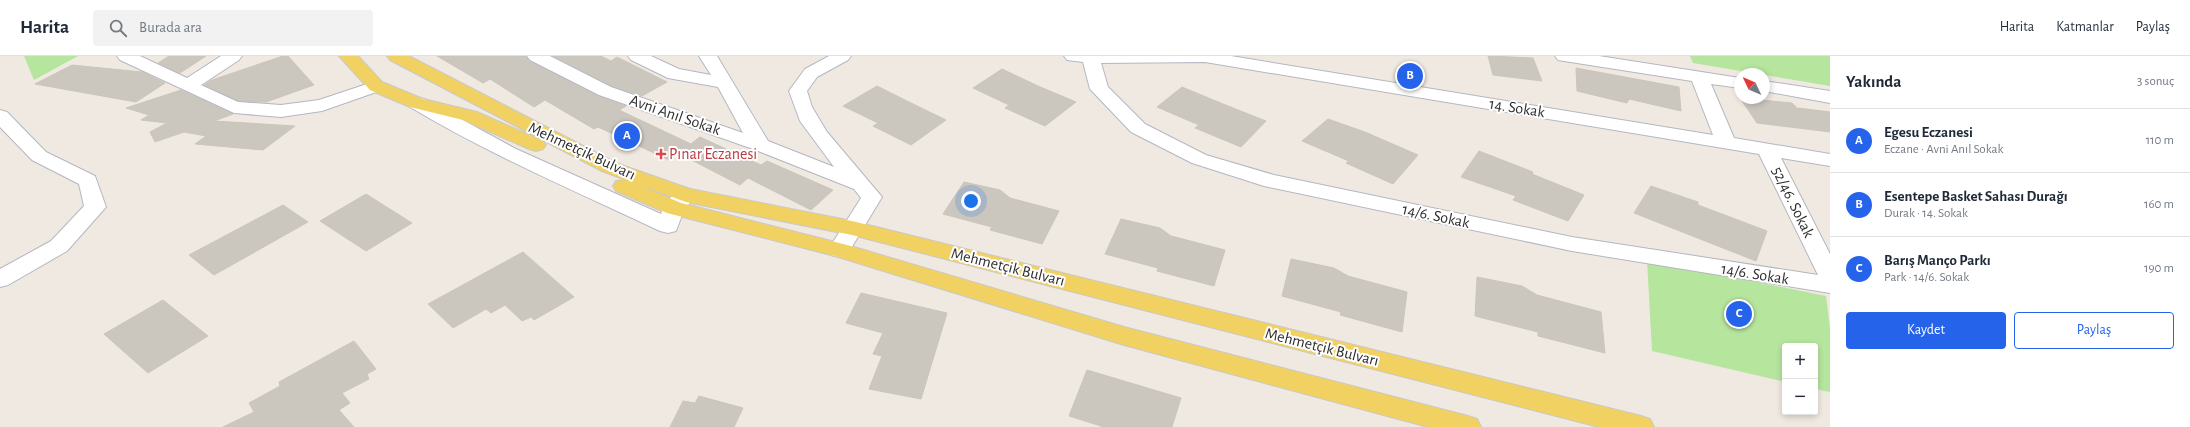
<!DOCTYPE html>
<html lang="tr">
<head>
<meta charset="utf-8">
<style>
  :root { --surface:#fff; --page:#f2f2f3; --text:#1f2937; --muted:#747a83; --line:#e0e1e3; --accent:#2563eb }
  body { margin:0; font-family:"Alegreya Sans",sans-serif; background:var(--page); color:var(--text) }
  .controls { position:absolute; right:12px; bottom:12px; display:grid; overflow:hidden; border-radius:4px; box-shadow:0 2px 6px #0003 }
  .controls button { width:36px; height:36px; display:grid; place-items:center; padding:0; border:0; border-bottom:1px solid var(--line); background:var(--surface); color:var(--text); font:20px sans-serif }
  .compass { position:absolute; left:1734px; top:12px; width:36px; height:36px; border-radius:50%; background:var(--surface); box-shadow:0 2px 6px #0003; rotate:314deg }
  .you { position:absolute; left:971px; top:145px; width:14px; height:14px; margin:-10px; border:3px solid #fff; border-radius:50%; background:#1a73e8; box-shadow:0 0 0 6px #1a73e833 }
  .badge { display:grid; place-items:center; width:26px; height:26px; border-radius:50%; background:var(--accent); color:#fff; font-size:13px; font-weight:700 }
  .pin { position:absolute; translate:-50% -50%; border:2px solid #fff; box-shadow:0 1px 4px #0006 }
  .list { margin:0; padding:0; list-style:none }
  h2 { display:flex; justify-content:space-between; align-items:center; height:52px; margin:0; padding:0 16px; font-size:17px }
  h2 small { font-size:13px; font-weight:400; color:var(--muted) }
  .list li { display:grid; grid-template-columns:26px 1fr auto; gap:12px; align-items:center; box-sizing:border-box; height:64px; padding:0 16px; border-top:1px solid var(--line) }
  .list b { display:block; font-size:15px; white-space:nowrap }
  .list p { margin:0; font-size:13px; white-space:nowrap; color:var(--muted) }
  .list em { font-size:13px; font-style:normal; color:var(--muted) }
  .actions { display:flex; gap:8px; padding:12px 16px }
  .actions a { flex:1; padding:9px 0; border:1px solid var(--accent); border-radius:4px; text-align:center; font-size:14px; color:var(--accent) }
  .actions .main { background:var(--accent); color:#fff }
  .icon { flex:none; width:22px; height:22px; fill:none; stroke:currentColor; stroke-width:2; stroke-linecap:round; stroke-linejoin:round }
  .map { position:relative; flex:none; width:1830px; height:371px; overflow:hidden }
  header { display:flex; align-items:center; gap:24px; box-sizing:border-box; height:56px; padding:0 20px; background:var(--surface); border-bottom:1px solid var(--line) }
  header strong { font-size:19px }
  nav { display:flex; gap:22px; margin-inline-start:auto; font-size:14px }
  .search { width:280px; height:36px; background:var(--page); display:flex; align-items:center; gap:10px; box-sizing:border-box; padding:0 14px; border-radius:4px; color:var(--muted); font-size:15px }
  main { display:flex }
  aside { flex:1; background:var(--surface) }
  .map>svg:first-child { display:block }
  .green { fill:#b6e59e }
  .building { fill:#cbc7bf; stroke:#cbc5ba }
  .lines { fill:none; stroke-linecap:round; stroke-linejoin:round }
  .minor-casing { stroke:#b4b7c1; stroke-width:2 }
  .major-casing { stroke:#c9c9c9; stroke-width:2 }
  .minor { fill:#fff; fill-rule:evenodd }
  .major { fill:#f2d163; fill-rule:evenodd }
  .health-dot { fill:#e0444e; stroke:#fff; stroke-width:1.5 }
  .labels { text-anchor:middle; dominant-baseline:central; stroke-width:4; stroke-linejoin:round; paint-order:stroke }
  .street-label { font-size:16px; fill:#2e2e2e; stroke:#fff }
  .health-label { font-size:16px; fill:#be3a42; stroke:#fff; text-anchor:start }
</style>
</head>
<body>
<header>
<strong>Harita</strong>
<div class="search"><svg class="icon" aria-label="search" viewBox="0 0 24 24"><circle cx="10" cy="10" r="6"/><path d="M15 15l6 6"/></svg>Burada ara</div>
<nav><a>Harita</a><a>Katmanlar</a><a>Paylaş</a></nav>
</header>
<main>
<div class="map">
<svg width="1830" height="371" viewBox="0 0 1830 371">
  <rect width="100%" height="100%" fill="#efe9e1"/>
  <!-- green -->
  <g class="green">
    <polygon points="24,0 78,0 34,24"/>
    <polygon points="1690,0 1830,0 1830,30 1693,7"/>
    <polygon points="1647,204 1826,240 1830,272 1830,336 1815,333 1815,290 1785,290 1785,326 1652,295"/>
  </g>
  <!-- building -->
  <g class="building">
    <polygon points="169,0 206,0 180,17 158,7"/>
    <polygon points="283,0 288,0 314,29 266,46 238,45 204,29 212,24"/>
    <polygon points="437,0 526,0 529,5 598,40 626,50 619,54 691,88 688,90 700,81 761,109 767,105 833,134 811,154 748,122 740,129 678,97 669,104 598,71 594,73 545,44 534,51 490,23 483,27"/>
    <polygon points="553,0 601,0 611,5 617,1 667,26 642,40 612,30"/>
    <polygon points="1488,0 1533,2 1542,25 1493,19"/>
    <polygon points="72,9 142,16 165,27 136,46 35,28"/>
    <polygon points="1576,12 1679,31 1681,55 1629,43 1627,47 1577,35"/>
    <polygon points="1002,13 1038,30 1076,46 1045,70 1005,52 1009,49 973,32"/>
    <polygon points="877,30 911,47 946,64 911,89 873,70 878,67 843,50"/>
    <polygon points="1182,31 1223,48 1266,65 1241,91 1195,72 1199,69 1157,51"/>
    <polygon points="181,34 233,58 214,65 295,70 263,94 195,88 206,80 184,76 155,86 150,76 167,67 141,64 149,59 126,52"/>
    <polygon points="1740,42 1792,47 1801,56 1798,52 1830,56 1830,76 1757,67"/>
    <polygon points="1328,63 1365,76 1418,99 1393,128 1346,107 1349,105 1302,85"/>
    <polygon points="1479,95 1533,116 1532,118 1584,139 1568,165 1513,144 1516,140 1461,121"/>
    <polygon points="964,126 1000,134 1010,142 1059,155 1042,188 990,174 992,171 943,158"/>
    <polygon points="1651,130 1698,146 1698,149 1767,175 1756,205 1634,157"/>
    <polygon points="366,138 412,167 366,195 320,165"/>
    <polygon points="283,149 308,166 214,219 189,199"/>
    <polygon points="1121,163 1160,172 1171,180 1225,194 1214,230 1157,215 1158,212 1105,198"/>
    <polygon points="523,196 574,241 534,264 531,261 522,265 505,249 491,257 486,253 453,272 428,248"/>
    <polygon points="1291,203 1334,212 1348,220 1407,236 1402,276 1340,259 1341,256 1282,240"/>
    <polygon points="1477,221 1522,230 1537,239 1601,256 1605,297 1538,280 1538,276 1475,260"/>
    <polygon points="861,237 947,257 921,343 869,333 882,300 873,298 883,277 846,267"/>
    <polygon points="163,244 208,280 148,317 104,278"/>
    <polygon points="354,285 376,313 367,318 369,323 342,337 350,347 339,354 354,371 223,371 254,356 249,347 280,330 279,326"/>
    <polygon points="1087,314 1181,342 1172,371 1104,371 1069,360"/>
    <polygon points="699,340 743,352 734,371 670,371 683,345 695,347"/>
  </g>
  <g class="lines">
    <!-- minor casing -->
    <g class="minor-casing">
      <g id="minor">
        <polygon points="117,0 140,0 187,22 221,0 242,0 239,4 201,29 238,46 281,49 319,44 376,25 382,26 385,30 382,34 322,55 281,61 234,57 120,4"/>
        <polygon points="527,0 550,0 611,31 743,77 718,31 668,22 631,4 628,0 651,0 679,13 711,19 699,0 717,0 768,85 834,111 800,65 789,35 805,13 829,0 851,0 848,4 817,21 807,35 812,51 827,76 882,141 847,199 839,201 831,199 828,194 861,142 854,133 753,93 599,39 530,4"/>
        <path d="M1064,0H1231L1713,79L1692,25L1564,5L1558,4L1555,0H1599L1740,22V32L1711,28L1734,82L1830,98V110L1781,102L1830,198V237L1572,195L1264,130L1192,107L1131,76L1090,33L1083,6L1067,4ZM1205,6L1759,98L1818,219L1572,181L1274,119L1206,99L1145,68L1108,31L1101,7Z"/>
        <polygon points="1764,25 1830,35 1830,47 1764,35"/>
        <path d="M417,41L424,43L516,93L661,158C666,144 678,130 693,134L696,139L684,154L676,175L668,177L660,175C576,135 490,99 410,51L408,47L410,43Z"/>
        <polygon points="0,54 7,56 46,96 95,120 106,151 67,195 8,229 0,231 0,213 51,185 84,150 79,128 32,104 0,71"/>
      </g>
    </g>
    <!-- major casing -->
    <g class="major-casing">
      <g id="major">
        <polygon points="339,0 358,0 382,26 423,43 477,56 543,85 546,89 543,93 536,95 529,93 463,64 410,51 370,34"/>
        <polygon points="387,0 409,0 616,107 690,133 852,165 1641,360 1650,363 1654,371 1599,371 852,179 686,146 639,129 681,147 847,189 1124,271 1468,360 1477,363 1481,371 1428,371 1124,289 835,200 667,157 616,135 613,130 616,125 626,124 602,115 390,4"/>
      </g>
    </g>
    <!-- minor -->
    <use href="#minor" class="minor"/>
    <!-- major -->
    <use href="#major" class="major"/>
  </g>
  <!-- markers -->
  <path class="health-dot" d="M659 92h4v4h4v4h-4v4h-4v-4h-4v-4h4z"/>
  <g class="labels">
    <!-- street labels -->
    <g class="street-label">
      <text transform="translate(1517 52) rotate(9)">14. Sokak</text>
      <text transform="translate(675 59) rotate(19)">Avni Anıl Sokak</text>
      <text transform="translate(582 95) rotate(25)">Mehmetçik Bulvarı</text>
      <text transform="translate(1793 146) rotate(64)">52/46. Sokak</text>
      <text transform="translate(1436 160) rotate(12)">14/6. Sokak</text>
      <text transform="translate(1008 211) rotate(14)">Mehmetçik Bulvarı</text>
      <text transform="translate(1755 218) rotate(9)">14/6. Sokak</text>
      <text transform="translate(1322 291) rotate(14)">Mehmetçik Bulvarı</text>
    </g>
    <!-- health labels -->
    <g class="health-label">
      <text x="669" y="98">Pınar Eczanesi</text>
    </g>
  </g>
</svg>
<div class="controls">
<button>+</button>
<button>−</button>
</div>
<svg class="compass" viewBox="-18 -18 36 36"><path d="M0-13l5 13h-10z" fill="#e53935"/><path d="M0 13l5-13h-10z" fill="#747a83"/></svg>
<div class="you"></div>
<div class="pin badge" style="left:627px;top:80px">A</div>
<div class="pin badge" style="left:1410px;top:20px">B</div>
<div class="pin badge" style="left:1739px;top:258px">C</div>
</div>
<aside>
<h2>Yakında<small>3 sonuç</small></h2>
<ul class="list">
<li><span class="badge">A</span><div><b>Egesu Eczanesi</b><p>Eczane · Avni Anıl Sokak</p></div><em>110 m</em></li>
<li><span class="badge">B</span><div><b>Esentepe Basket Sahası Durağı</b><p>Durak · 14. Sokak</p></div><em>160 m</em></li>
<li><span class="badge">C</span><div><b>Barış Manço Parkı</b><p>Park · 14/6. Sokak</p></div><em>190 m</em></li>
</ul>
<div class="actions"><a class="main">Kaydet</a><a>Paylaş</a></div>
</aside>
</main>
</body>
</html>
